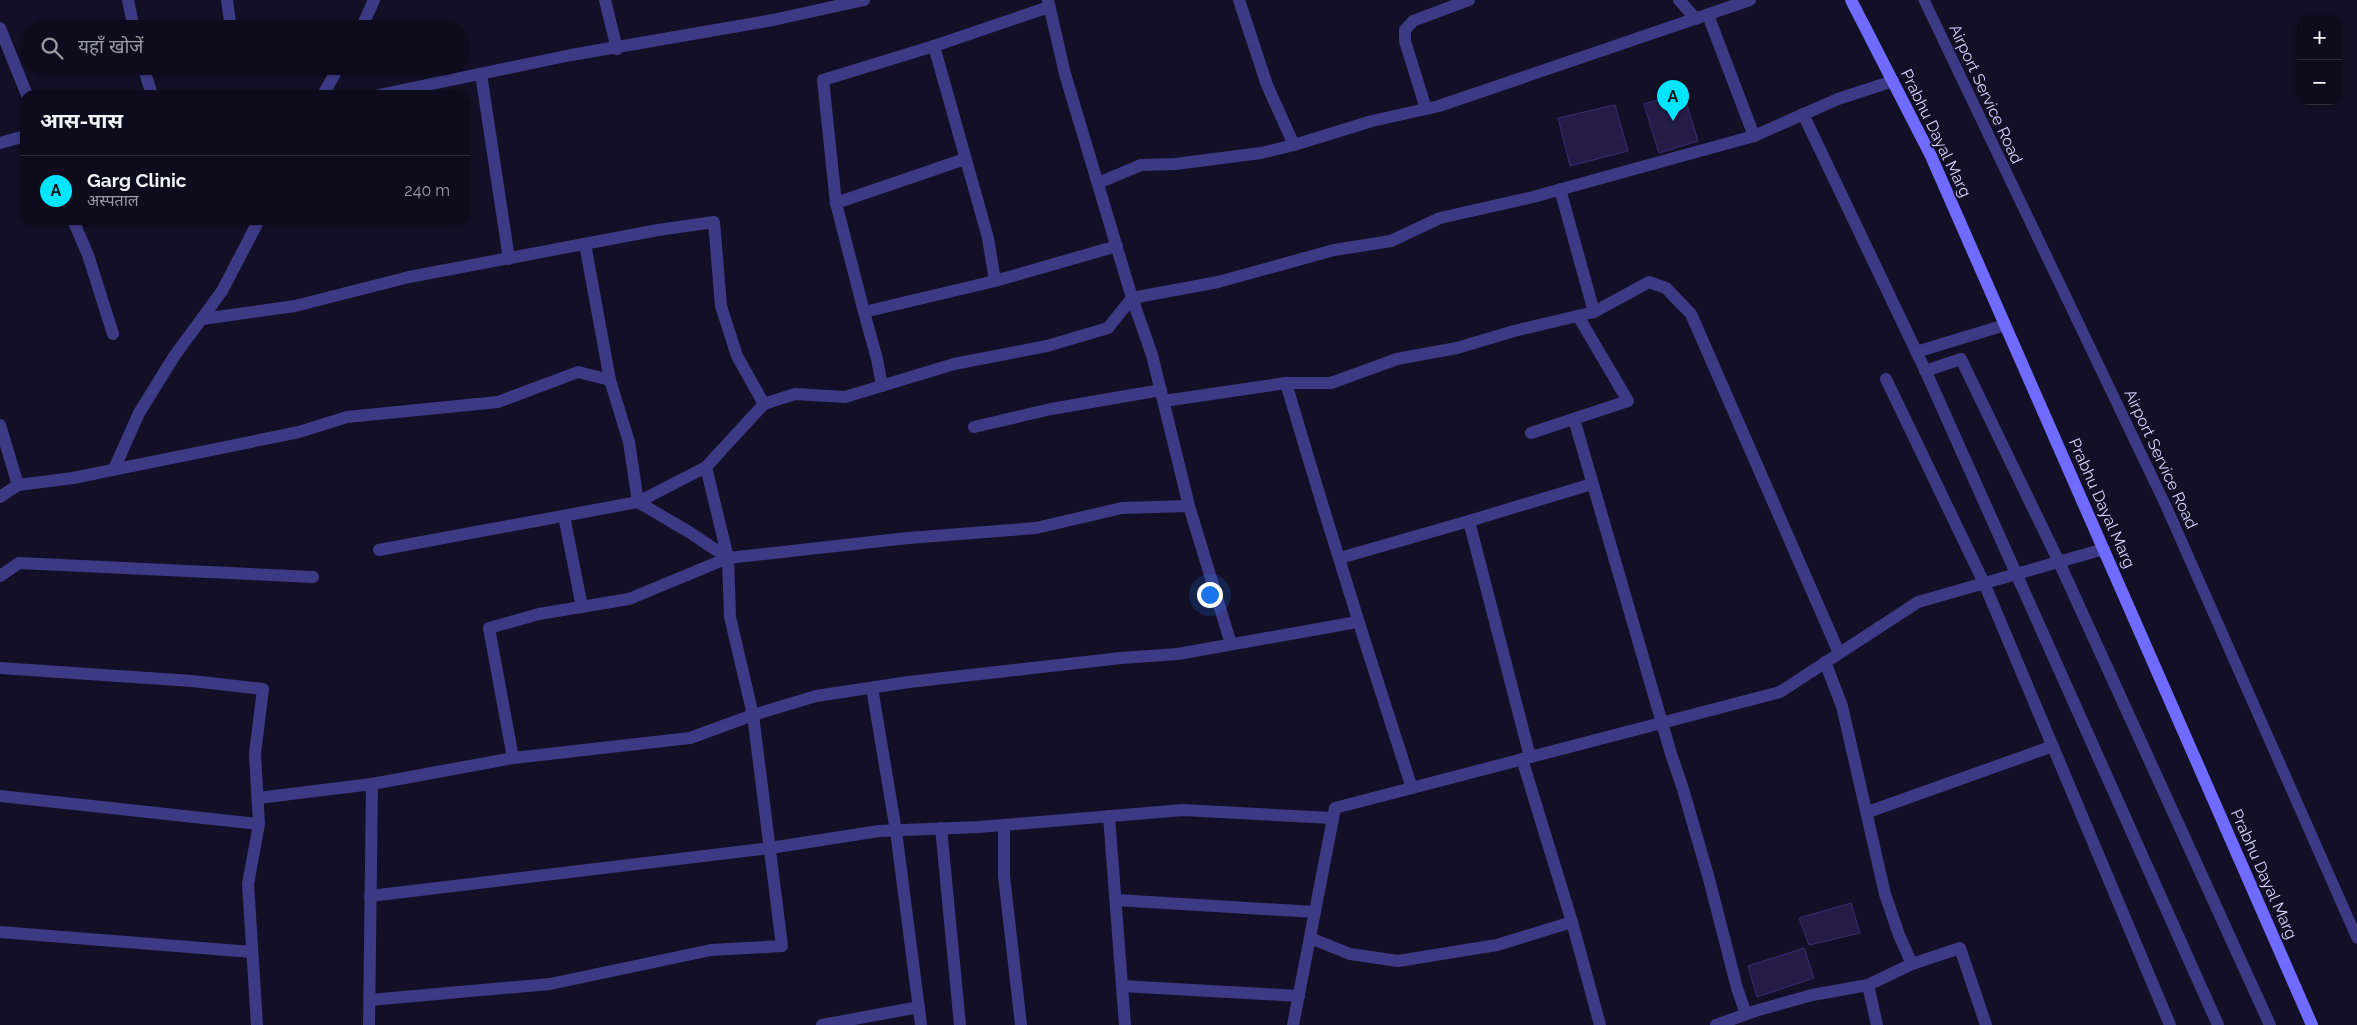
<!DOCTYPE html>
<html lang="hi">
<head>
<meta charset="utf-8">
<style>
  :root { --surface:#0e0b1c; --page:#171425; --text:#f1f3f6; --muted:#9b9ba3; --line:#2e2b3b; --accent:#00e5ff }
  body { margin:0; font-family:Raleway,"Noto Sans Devanagari",sans-serif; background:var(--page); color:var(--text) }
  .controls { position:absolute; right:15px; top:15px; display:grid; overflow:hidden; border-radius:10px; box-shadow:0 1px 4px #0004 }
  .controls button { width:45px; height:45px; display:grid; place-items:center; padding:0; border:0; border-bottom:1px solid var(--line); background:var(--surface); color:var(--text); font:25px sans-serif }
  .you { position:absolute; left:1209px; top:594px; width:18px; height:18px; margin:-12px; border:4px solid #fff; border-radius:50%; background:#1a73e8; box-shadow:0 0 0 8px #1a73e833 }
  .badge { display:grid; place-items:center; width:32px; height:32px; border-radius:50%; background:var(--accent); color:#111; font-size:16px; font-weight:700 }
  .pin { position:absolute; translate:-50% -41px; filter:drop-shadow(0 1px 2px #0008) }
  .pin::after { content:''; position:absolute; top:26px; width:18px; height:15px; background:inherit; clip-path:polygon(0 0,100% 0,50% 100%) }
  .list { margin:0; padding:0; list-style:none }
  h2 { display:flex; justify-content:space-between; align-items:center; height:65px; margin:0; padding:0 20px; font-size:21px }
  h2 small { font-size:16px; font-weight:400; color:var(--muted) }
  .list li { display:grid; grid-template-columns:32px 1fr auto; gap:15px; align-items:center; box-sizing:border-box; height:70px; padding:0 20px; border-top:1px solid var(--line) }
  .list b { display:block; font-size:19px; white-space:nowrap }
  .list p { margin:0; font-size:16px; white-space:nowrap; color:var(--muted) }
  .list em { font-size:16px; font-style:normal; color:var(--muted) }
  .icon { flex:none; width:28px; height:28px; fill:none; stroke:currentColor; stroke-width:2; stroke-linecap:round; stroke-linejoin:round }
  .map { position:relative; flex:none; width:2357px; height:1025px; overflow:hidden }
  .search { position:absolute; background:var(--surface); box-shadow:0 1px 4px #0004; left:20px; top:20px; width:450px; height:55px; display:flex; align-items:center; gap:12px; box-sizing:border-box; padding:0 18px; border-radius:28px; color:var(--muted); font-size:19px }
  .panel { position:absolute; background:var(--surface); box-shadow:0 1px 4px #0004; left:20px; top:90px; width:450px; height:135px; border-radius:15px }
  .map>svg:first-child { display:block }
  .building { fill:#241b47; stroke:#3b2d73 }
  .lines { fill:none; stroke-linecap:round; stroke-linejoin:round }
  .lane { stroke:#3d3a85; stroke-width:11 }
  .street { stroke:#3d3a85; stroke-width:12 }
  .secondary { stroke:#6f6bff; stroke-width:12 }
  .labels { text-anchor:middle; dominant-baseline:central; stroke-width:4; stroke-linejoin:round; paint-order:stroke }
  .street-label { font-size:16px; fill:#d9d4ff; stroke:#130f26 }
</style>
</head>
<body>
<div class="map">
<svg width="2357" height="1025" viewBox="0 0 2357 1025">
  <rect width="100%" height="100%" fill="#130f26"/>
  <!-- building -->
  <g class="building">
    <polygon points="1683,92 1698,141 1659,153 1644,104"/>
    <polygon points="1615,105 1628,151 1570,166 1558,118"/>
    <polygon points="1851,903 1860,933 1809,945 1799,918"/>
    <polygon points="1804,948 1814,978 1757,997 1748,966"/>
  </g>
  <g class="lines">
    <!-- lane -->
    <polyline class="lane" points="1924,0 2166,506 2357,938"/>
    <!-- street -->
    <g class="street">
      <polyline points="128,0 134,29"/>
      <polyline points="227,0 231,29"/>
      <polyline points="605,0 617,49"/>
      <polyline points="1048,0 1065,74 1132,298 1218,282 1334,250 1391,241 1440,218 1533,197 1754,136 1838,99 1893,81"/>
      <polyline points="1679,0 1696,19"/>
      <polyline points="1708,15 1754,136"/>
      <polyline points="0,28 27,95"/>
      <polyline points="361,29 374,0"/>
      <polyline points="143,66 152,95"/>
      <polyline points="481,74 509,259"/>
      <polyline points="323,95 339,66"/>
      <polyline points="379,95 571,55 773,20 864,0"/>
      <polyline points="1426,109 1405,41 1405,30 1413,21 1469,0"/>
      <polyline points="1803,114 1926,372 2218,1025"/>
      <polyline points="0,143 25,136"/>
      <polyline points="1294,145 1372,121 1439,106 1750,0"/>
      <polyline points="1098,183 1141,165 1175,164 1261,153 1294,145 1267,85 1239,0"/>
      <polyline points="1560,189 1594,312"/>
      <polyline points="836,203 965,159"/>
      <polyline points="73,220 88,255 113,334"/>
      <polyline points="585,244 610,380"/>
      <polyline points="995,281 1117,246"/>
      <polyline points="1132,298 1152,355 1189,506 1231,644"/>
      <polyline points="864,312 836,203 823,80 934,46"/>
      <polyline points="202,319 295,306 409,277 658,230 714,222 721,306 737,356 764,404"/>
      <polyline points="1916,352 2005,325"/>
      <polyline points="1925,371 1961,359 2059,562 2270,1025"/>
      <polyline points="1886,379 1984,583 2170,1025"/>
      <polyline points="1286,383 1331,383 1397,359 1457,348 1514,331 1594,312 1649,282 1666,288 1691,314 1839,653"/>
      <polyline points="882,386 877,359 864,312 995,281 988,238 934,46 1049,7"/>
      <path d="M1164,401L1286,383C1326,519 1368,654 1412,788"/>
      <polyline points="1574,419 1671,754 1683,789 1709,879 1737,988 1746,1014"/>
      <polyline points="0,425 18,485"/>
      <polyline points="974,427 1051,409 1161,390"/>
      <polyline points="1531,433 1628,401 1578,316"/>
      <polyline points="114,469 139,413 175,355 222,291 259,220"/>
      <polyline points="0,497 18,485 73,478 299,432 347,417 498,402 578,372 610,380 629,442 638,502"/>
      <polyline points="638,502 689,532 728,558"/>
      <polyline points="1189,506 1122,508 1036,528 908,538 728,558 730,617 753,715 816,696 909,682 1121,658 1178,654 1357,622"/>
      <polyline points="564,516 582,607"/>
      <polyline points="379,550 638,502 706,467"/>
      <polyline points="728,558 706,467 764,404 795,394 845,397 954,364 1047,346 1108,328 1132,298"/>
      <polyline points="1340,558 1469,521"/>
      <polyline points="0,576 19,563 313,577"/>
      <polyline points="1825,662 1842,706 1885,894 1899,935 1912,964"/>
      <polyline points="0,668 192,681 263,689 255,754 259,824 248,884 257,1025"/>
      <polyline points="872,688 896,831 921,1025"/>
      <polyline points="1530,757 1469,521 1592,484"/>
      <polyline points="513,758 489,628 539,614 629,599 728,558"/>
      <polyline points="1522,759 1572,922 1600,1025"/>
      <polyline points="0,796 259,824"/>
      <polyline points="258,798 372,784 513,758 690,738 753,715 782,946 711,950 550,984 370,1000"/>
      <polyline points="1868,812 2053,746"/>
      <polyline points="1109,816 1125,1025"/>
      <polyline points="1004,825 1004,876 1021,1025"/>
      <polyline points="941,828 960,1025"/>
      <polyline points="370,896 770,848 879,831 979,827 1183,810 1333,818"/>
      <polyline points="1116,900 1315,912"/>
      <polyline points="0,932 252,952"/>
      <polyline points="1310,938 1350,954 1398,961 1497,945 1572,922"/>
      <polyline points="1868,985 1877,1025"/>
      <polyline points="1122,986 1299,996"/>
      <polyline points="369,1025 372,784"/>
      <polyline points="822,1025 919,1007"/>
      <polyline points="1293,1025 1335,808 1780,692 1918,602 2104,549"/>
      <polyline points="1716,1025 1755,1011 1812,995 1868,985 1912,964 1960,948 1986,1025"/>
    </g>
    <!-- secondary -->
    <polyline class="secondary" points="1851,0 1931,156 2312,1025"/>
  </g>
  <g class="labels">
    <!-- street labels -->
    <g class="street-label">
      <text transform="translate(1986 94) rotate(65)">Airport Service Road</text>
      <text transform="translate(1936 133) rotate(64)">Prabhu Dayal Marg</text>
      <text transform="translate(2161 459) rotate(65)">Airport Service Road</text>
      <text transform="translate(2102 503) rotate(66)">Prabhu Dayal Marg</text>
      <text transform="translate(2264 874) rotate(66)">Prabhu Dayal Marg</text>
    </g>
  </g>
</svg>
<div class="controls">
<button>+</button>
<button>−</button>
</div>
<div class="you"></div>
<div class="pin badge" style="left:1673px;top:121px">A</div>
<div class="search"><svg class="icon" aria-label="search" viewBox="0 0 24 24"><circle cx="10" cy="10" r="6"/><path d="M15 15l6 6"/></svg>यहाँ खोजें</div>
<section class="panel">
<h2>आस-पास<small></small></h2>
<ul class="list">
<li><span class="badge">A</span><div><b>Garg Clinic</b><p>अस्पताल</p></div><em>240 m</em></li>
</ul>
</section>
</div>
</body>
</html>
